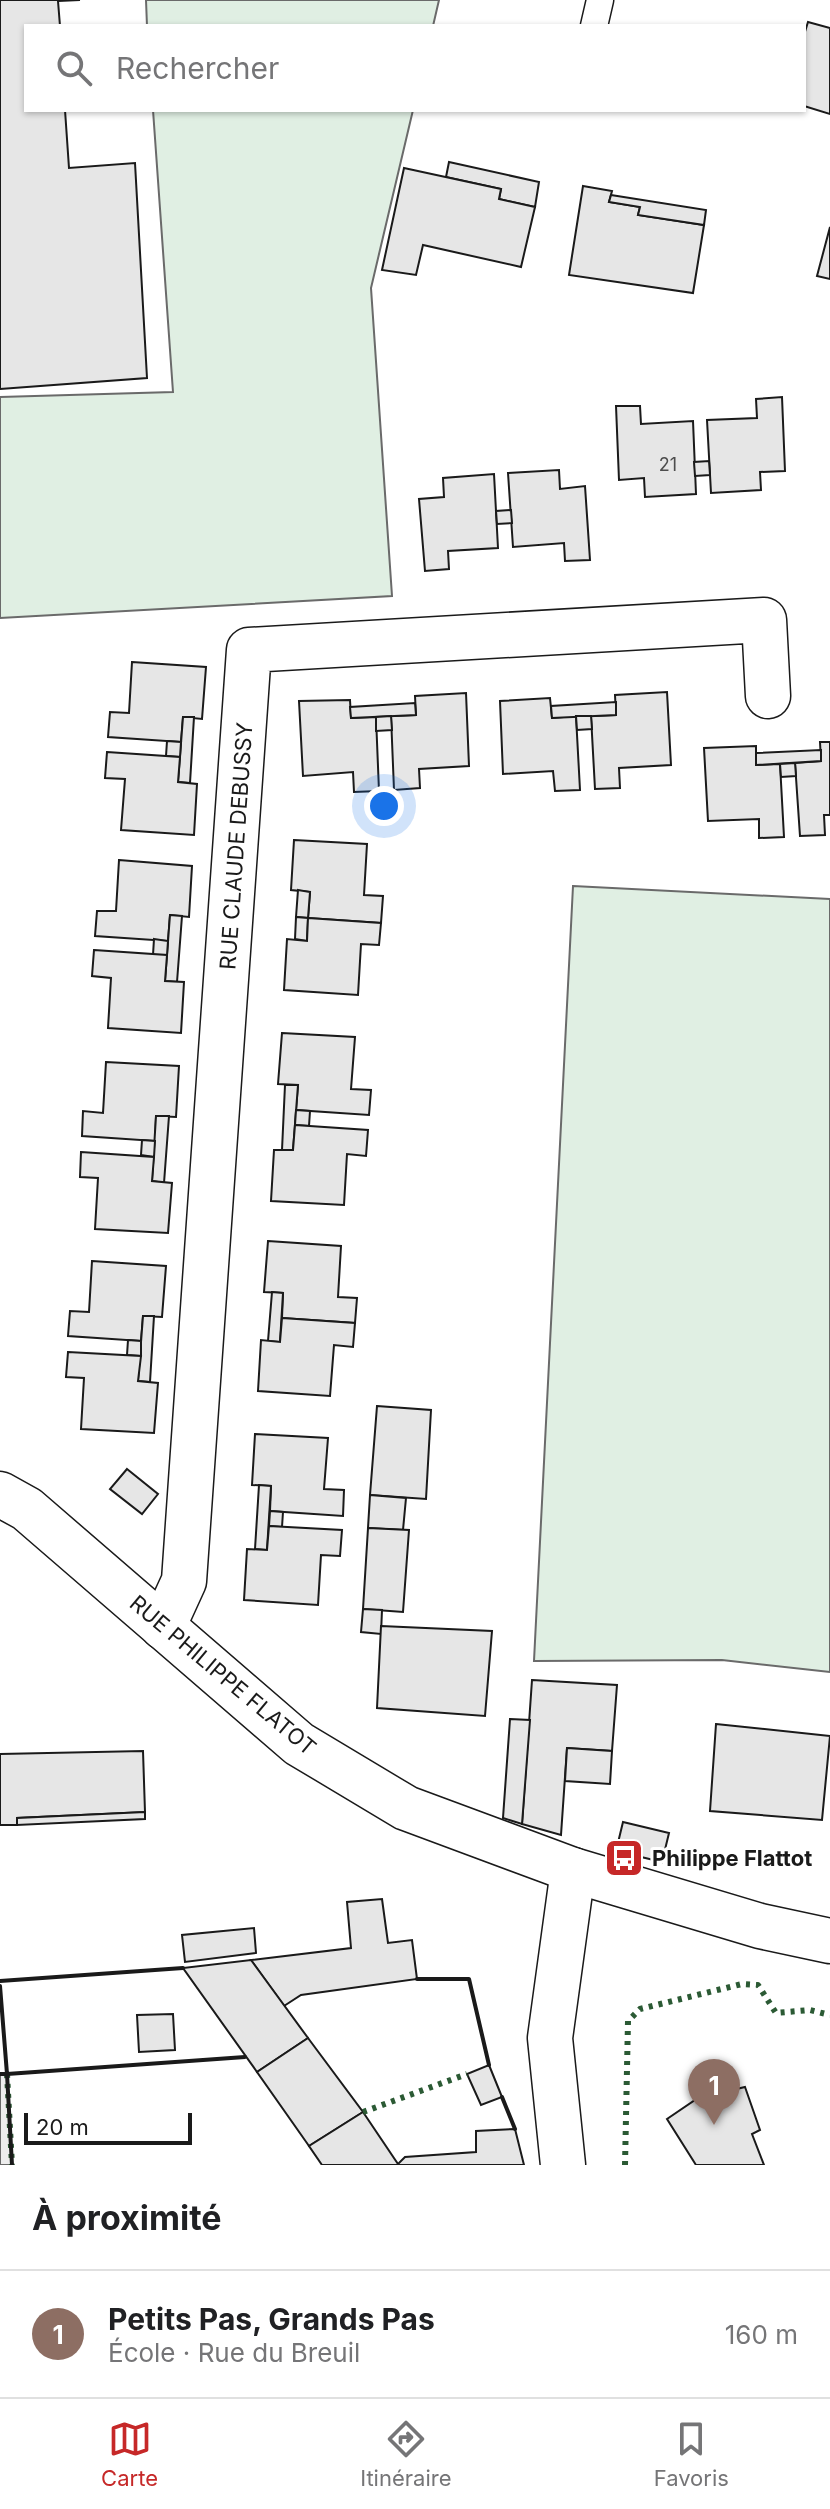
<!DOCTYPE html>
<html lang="fr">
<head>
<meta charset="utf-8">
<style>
  :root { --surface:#fff; --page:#f6f6f6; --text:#202124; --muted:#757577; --line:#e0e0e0; --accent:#c62828 }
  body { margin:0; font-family:Inter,sans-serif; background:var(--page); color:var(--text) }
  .scale { position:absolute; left:24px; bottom:20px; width:168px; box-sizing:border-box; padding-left:8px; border:4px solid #1a1a1a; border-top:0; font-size:22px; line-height:28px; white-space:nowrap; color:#1a1a1a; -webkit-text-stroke:6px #fff; paint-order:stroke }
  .you { position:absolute; left:384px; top:806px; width:28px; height:28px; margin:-20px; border:6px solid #fff; border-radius:50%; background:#1a73e8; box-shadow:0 0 0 12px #1a73e833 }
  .badge { display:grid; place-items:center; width:52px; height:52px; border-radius:50%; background:var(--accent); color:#fff; font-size:26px; font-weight:700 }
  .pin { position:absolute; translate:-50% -66px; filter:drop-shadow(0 2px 4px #0008) }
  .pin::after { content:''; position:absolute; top:42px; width:28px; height:24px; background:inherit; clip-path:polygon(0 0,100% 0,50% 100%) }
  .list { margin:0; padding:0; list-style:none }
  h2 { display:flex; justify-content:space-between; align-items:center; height:104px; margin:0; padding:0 32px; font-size:34px }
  h2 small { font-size:26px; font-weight:400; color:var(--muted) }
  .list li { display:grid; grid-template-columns:52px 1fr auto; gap:24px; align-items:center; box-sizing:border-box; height:128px; padding:0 32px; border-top:2px solid var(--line) }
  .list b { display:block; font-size:30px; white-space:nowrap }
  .list p { margin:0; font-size:26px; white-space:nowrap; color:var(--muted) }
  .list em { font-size:26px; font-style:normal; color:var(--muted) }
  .icon { flex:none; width:44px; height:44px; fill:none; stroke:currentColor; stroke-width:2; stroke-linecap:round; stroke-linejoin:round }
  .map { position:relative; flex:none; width:830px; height:2165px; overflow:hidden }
  .search { position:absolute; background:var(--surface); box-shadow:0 2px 6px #0004; left:24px; right:24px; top:24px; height:88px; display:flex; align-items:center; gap:20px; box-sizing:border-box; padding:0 28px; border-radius:0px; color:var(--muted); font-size:30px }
  .sheet { height:232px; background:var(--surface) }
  nav { display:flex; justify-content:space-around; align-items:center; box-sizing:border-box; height:112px; border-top:2px solid var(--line); background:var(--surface); font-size:22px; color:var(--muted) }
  nav a { display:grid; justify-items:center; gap:4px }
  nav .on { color:var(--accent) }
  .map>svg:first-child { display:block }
  .green { fill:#e0efe3; stroke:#6a6a6a; stroke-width:2 }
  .parking { fill:#ededed; stroke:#6a6a6a; stroke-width:2 }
  .building { fill:#e6e6e6; stroke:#1a1a1a; stroke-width:2 }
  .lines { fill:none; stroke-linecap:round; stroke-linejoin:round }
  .lane-casing { stroke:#1a1a1a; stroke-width:29 }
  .street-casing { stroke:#1a1a1a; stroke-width:47 }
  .lane { stroke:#fff; stroke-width:26 }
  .street { stroke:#fff; stroke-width:44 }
  .hedge { stroke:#2b5a34; stroke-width:6; stroke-dasharray:4 6; stroke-linecap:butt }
  .wall { stroke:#1a1a1a; stroke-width:4 }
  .labels { text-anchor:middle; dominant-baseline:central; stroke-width:6; stroke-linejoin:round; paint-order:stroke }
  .number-label { font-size:18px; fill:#4d4d4d }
  .street-label { font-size:22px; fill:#1a1a1a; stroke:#fff }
  .poi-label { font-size:22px; font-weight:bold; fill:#1a1a1a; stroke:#fff; text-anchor:start }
</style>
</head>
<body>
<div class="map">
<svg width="830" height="2165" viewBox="0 0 830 2165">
  <rect width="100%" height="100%" fill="#fff"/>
  <!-- green -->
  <g class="green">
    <polygon points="146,0 439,0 433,26 147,26"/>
    <polygon points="153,110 413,110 371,288 392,596 0,618 0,397 173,392"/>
    <polygon points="573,886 830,899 830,1672 722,1660 534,1661"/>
  </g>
  <!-- parking -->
  <polygon class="parking" points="0,2074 7,2074 12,2165 0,2165"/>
  <!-- building -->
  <g class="building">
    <polygon points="0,0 80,0 58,1 60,26 26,26 26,110 65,110 69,168 135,163 147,378 0,389"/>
    <polygon points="808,22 830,28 830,114 804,106 804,35"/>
    <polygon points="449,162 539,182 535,207 499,199 501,189 446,177"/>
    <polygon points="404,168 501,189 499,199 535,207 521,267 423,245 416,275 382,270"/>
    <polygon points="583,186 612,191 609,202 640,207 638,215 704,225 693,293 569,275"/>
    <polygon points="611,195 706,210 704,225 638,215 640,207 609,202"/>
    <polygon points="830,227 830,279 817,276"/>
    <polygon points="782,397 785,471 760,472 761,490 711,493 707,420 757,418 756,399"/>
    <polygon points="616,406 640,406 641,424 693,421 696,494 645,497 644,478 619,480"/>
    <polygon points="709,461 710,475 695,476 694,462"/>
    <polygon points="559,470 560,489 585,486 590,560 565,561 564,543 513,547 508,473"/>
    <polygon points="494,474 498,548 448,551 449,569 425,571 419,499 444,497 443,478"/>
    <polygon points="511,510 512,523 497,524 496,511"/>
    <polygon points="132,662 206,667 202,719 183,717 181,742 108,737 110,712 129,713"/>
    <polygon points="667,692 671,765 619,768 620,788 595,789 591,716 616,715 615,695"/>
    <polygon points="466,693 469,766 419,769 420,788 394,790 391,716 416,715 415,696"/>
    <polygon points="550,698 552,718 576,716 580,790 555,791 553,771 503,774 500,701"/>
    <polygon points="350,700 351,718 376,717 379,791 354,792 353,772 303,776 299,701"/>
    <polygon points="616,702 616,715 552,718 551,706"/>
    <polygon points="415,703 416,715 351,718 350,707"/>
    <polygon points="391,716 392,730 376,731 376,717"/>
    <polygon points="576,716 591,716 592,729 577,730"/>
    <polygon points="183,717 194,717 190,783 178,782"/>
    <polygon points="167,741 181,742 180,757 166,756"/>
    <polygon points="820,742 830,742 830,815 824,815 825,835 800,836 795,763 821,761"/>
    <polygon points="756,746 756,765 780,764 784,837 759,838 759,819 708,821 704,748"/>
    <polygon points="821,750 821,761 756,765 756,753"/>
    <polygon points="107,752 180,757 178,782 197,784 194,835 121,830 125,779 105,778"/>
    <polygon points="795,763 796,776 781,777 780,764"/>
    <polygon points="294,840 367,844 364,895 383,896 381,923 308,918 310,892 291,890"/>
    <polygon points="119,860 192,866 189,917 170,915 168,941 95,936 97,911 116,911"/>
    <polygon points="298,890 310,892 308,918 296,917"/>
    <polygon points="170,915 182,916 177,982 165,981"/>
    <polygon points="296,917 308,918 307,941 295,939"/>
    <polygon points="308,918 381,923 379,945 361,944 358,995 284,990 287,939 307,941"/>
    <polygon points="154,939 168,941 167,955 153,955"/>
    <polygon points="94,950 167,955 165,981 184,982 181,1033 108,1028 111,978 92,976"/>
    <polygon points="282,1033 355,1037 351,1089 371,1090 369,1115 296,1110 298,1085 278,1084"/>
    <polygon points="106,1062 179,1066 176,1117 156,1116 155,1141 82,1136 83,1111 103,1113"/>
    <polygon points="285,1085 298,1085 293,1150 282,1150"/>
    <polygon points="296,1110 310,1111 309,1126 295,1125"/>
    <polygon points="156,1116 169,1116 164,1183 152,1181"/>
    <polygon points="295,1125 368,1130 366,1156 347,1154 344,1205 271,1201 274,1150 293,1150"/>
    <polygon points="142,1140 155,1141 154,1157 141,1155"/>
    <polygon points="81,1152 154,1157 152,1181 172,1183 168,1233 95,1229 98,1178 80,1177"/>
    <polygon points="268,1241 341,1246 338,1297 357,1298 355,1323 282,1318 283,1293 264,1292"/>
    <polygon points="92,1261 166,1266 162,1317 143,1316 141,1341 68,1336 70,1311 89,1312"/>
    <polygon points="272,1292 283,1293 280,1342 268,1341"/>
    <polygon points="143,1316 154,1316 150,1382 138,1381"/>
    <polygon points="282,1318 355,1323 353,1347 334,1345 330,1396 258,1391 261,1340 280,1342"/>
    <polygon points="128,1340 141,1341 141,1356 127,1355"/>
    <polygon points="68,1352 141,1356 138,1381 158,1383 154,1433 81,1429 84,1378 66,1377"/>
    <polygon points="377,1406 431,1410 426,1499 370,1495"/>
    <polygon points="255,1434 328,1438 324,1489 344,1490 343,1516 270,1511 271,1486 252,1485"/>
    <polygon points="127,1469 158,1494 142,1514 110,1489"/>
    <polygon points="259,1485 271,1486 267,1550 255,1549"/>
    <polygon points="370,1495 406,1498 403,1530 368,1528"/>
    <polygon points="270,1511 283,1512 282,1527 269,1526"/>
    <polygon points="269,1526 342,1530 340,1556 321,1555 318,1605 244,1600 247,1549 267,1550"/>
    <polygon points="368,1528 409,1530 403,1612 363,1609"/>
    <polygon points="363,1609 382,1610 381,1634 361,1632"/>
    <polygon points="381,1626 492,1631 485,1716 377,1708"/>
    <polygon points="532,1680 617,1685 612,1751 567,1748 561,1835 522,1824"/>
    <polygon points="510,1719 530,1720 522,1824 503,1818"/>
    <polygon points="716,1724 830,1736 822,1820 710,1811"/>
    <polygon points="567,1748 612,1751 610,1784 565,1781"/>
    <polygon points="143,1751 145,1812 17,1818 17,1825 0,1825 0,1754"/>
    <polygon points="145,1812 145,1819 17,1825 17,1818"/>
    <polygon points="623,1822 669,1833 662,1862 616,1851"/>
    <polygon points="382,1899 388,1943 412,1940 417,1979 301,1995 284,2006 251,1960 351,1948 347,1902"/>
    <polygon points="254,1928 256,1953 185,1962 182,1935"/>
    <polygon points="251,1960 308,2038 257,2072 183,1968"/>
    <polygon points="173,2014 175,2050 139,2052 137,2015"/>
    <polygon points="308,2038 363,2112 309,2146 257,2072"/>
    <polygon points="489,2065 502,2097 481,2105 467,2074"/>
    <polygon points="745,2087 760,2130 752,2134 764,2165 696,2165 667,2119 698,2098"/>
    <polygon points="363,2112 398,2164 405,2157 476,2152 476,2131 515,2129 524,2165 322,2165 309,2146"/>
  </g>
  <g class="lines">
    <!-- lane casing -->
    <g class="lane-casing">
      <polyline id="lane" points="594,26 600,0"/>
    </g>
    <!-- street casing -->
    <g class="street-casing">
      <g id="street">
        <polyline points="0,1494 27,1509 299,1744 406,1808 573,1870 760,1926 830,1941"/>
        <polyline points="163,1627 184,1581 249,650 764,620 768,696"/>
        <polyline points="563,2165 550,2038 573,1870"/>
      </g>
    </g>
    <!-- lane -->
    <use href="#lane" class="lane"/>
    <!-- street -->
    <use href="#street" class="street"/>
    <!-- hedge -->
    <g class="hedge">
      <polyline points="7,2074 12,2165"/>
      <polyline points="363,2112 467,2074"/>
      <polyline points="625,2165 628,2021 640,2009 742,1984 758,1985 776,2013 810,2010 830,2015"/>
    </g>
    <!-- wall -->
    <g class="wall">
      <polyline points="417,1979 469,1979 489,2065"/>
      <polyline points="0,1981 183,1968"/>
      <polyline points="0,1986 7,2074 245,2057"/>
      <polyline points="0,2074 7,2074 12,2165"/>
      <polyline points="502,2097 515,2129"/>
    </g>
  </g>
  <!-- icons -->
  <defs>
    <g id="bus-square" transform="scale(2)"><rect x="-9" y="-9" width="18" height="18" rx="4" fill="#c62828" stroke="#fff"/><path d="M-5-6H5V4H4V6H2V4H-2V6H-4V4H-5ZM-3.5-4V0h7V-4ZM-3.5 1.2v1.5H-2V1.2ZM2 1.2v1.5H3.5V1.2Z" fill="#fff"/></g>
  </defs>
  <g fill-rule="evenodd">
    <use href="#bus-square" x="624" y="1858"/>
  </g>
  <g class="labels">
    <!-- number labels -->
    <g class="number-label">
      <text x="668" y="464">21</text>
    </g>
    <!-- street labels -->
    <g class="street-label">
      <text transform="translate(236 846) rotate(-86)">RUE CLAUDE DEBUSSY</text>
      <text transform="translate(223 1675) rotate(40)">RUE PHILIPPE FLATOT</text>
    </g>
    <!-- poi labels -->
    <g class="poi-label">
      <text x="652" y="1858">Philippe Flattot</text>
    </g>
  </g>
</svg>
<div class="scale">20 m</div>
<div class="you"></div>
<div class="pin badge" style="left:714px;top:2125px;background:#8d6e63">1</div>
<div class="search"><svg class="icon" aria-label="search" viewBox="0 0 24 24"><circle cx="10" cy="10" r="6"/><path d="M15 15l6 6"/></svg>Rechercher</div>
</div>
<section class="sheet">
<h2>À proximité<small></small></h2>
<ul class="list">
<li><span class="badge" style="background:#8d6e63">1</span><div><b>Petits Pas, Grands Pas</b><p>École · Rue du Breuil</p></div><em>160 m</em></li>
</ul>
</section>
<nav>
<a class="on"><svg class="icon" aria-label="map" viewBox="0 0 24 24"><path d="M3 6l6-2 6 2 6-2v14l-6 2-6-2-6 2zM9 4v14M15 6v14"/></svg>Carte</a>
<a><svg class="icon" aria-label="directions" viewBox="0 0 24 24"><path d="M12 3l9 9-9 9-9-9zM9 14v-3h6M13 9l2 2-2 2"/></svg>Itinéraire</a>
<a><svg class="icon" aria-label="saved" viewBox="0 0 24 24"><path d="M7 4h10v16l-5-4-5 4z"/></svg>Favoris</a>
</nav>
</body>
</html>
